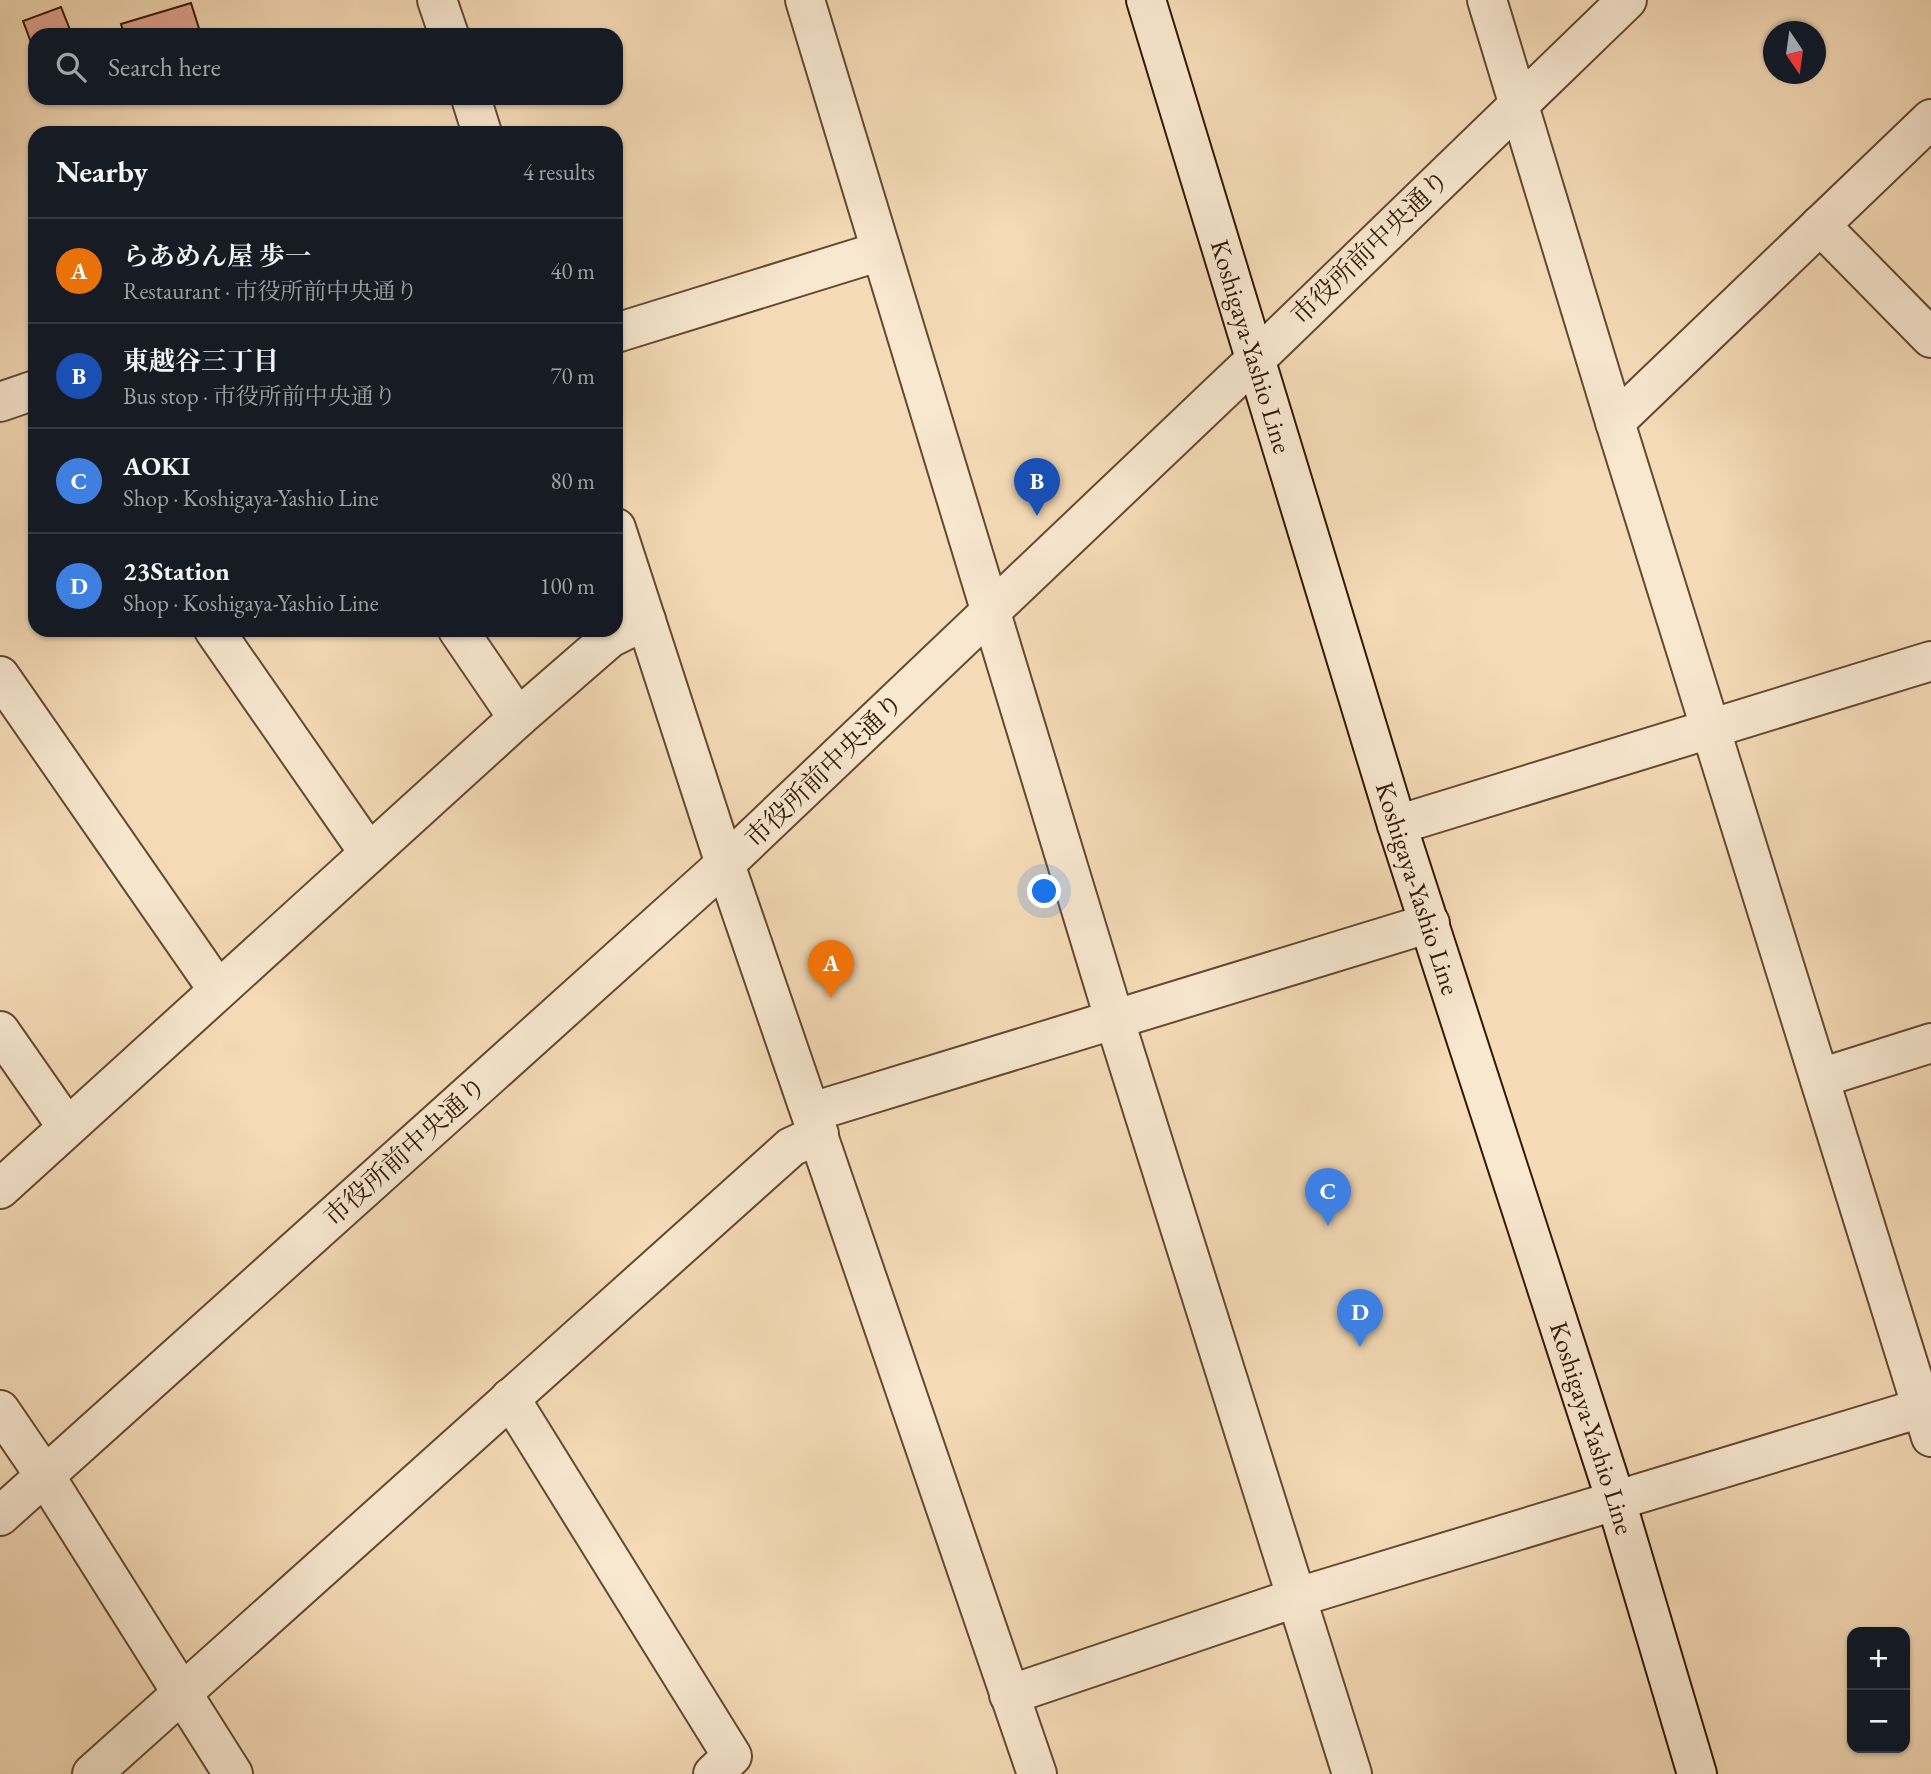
<!DOCTYPE html>
<html lang="en">
<head>
<meta charset="utf-8">
<style>
  :root { --surface:#171b24; --page:#242831; --text:#f1f3f6; --muted:#9ea1a6; --line:#363941; --accent:#1a73e8 }
  body { margin:0; font-family:"EB Garamond","Noto Serif JP",serif; background:var(--page); color:var(--text) }
  .controls { position:absolute; right:21px; bottom:21px; display:grid; overflow:hidden; border-radius:14px; box-shadow:0 2px 5px #0004 }
  .controls button { width:63px; height:63px; display:grid; place-items:center; padding:0; border:0; border-bottom:2px solid var(--line); background:var(--surface); color:var(--text); font:35px sans-serif }
  .compass { position:absolute; left:1763px; top:21px; width:63px; height:63px; border-radius:50%; background:var(--surface); box-shadow:0 2px 5px #0004; rotate:167deg }
  .you { position:absolute; left:1045px; top:892px; width:24px; height:24px; margin:-18px; border:5px solid #fff; border-radius:50%; background:#1a73e8; box-shadow:0 0 0 10px #1a73e833 }
  .badge { display:grid; place-items:center; width:46px; height:46px; border-radius:50%; background:var(--accent); color:#fff; font-size:23px; font-weight:700 }
  .pin { position:absolute; translate:-50% -58px; filter:drop-shadow(0 2px 4px #0008) }
  .pin::after { content:''; position:absolute; top:37px; width:24px; height:21px; background:inherit; clip-path:polygon(0 0,100% 0,50% 100%) }
  .list { margin:0; padding:0; list-style:none }
  h2 { display:flex; justify-content:space-between; align-items:center; height:91px; margin:0; padding:0 28px; font-size:30px }
  h2 small { font-size:23px; font-weight:400; color:var(--muted) }
  .list li { display:grid; grid-template-columns:46px 1fr auto; gap:21px; align-items:center; box-sizing:border-box; height:105px; padding:0 28px; border-top:2px solid var(--line) }
  .list b { display:block; font-size:26px; white-space:nowrap }
  .list p { margin:0; font-size:23px; white-space:nowrap; color:var(--muted) }
  .list em { font-size:23px; font-style:normal; color:var(--muted) }
  .icon { flex:none; width:38px; height:38px; fill:none; stroke:currentColor; stroke-width:2; stroke-linecap:round; stroke-linejoin:round }
  .map { position:relative; flex:none; width:1931px; height:1774px; overflow:hidden }
  .search { position:absolute; background:var(--surface); box-shadow:0 2px 5px #0004; left:28px; top:28px; width:595px; height:77px; display:flex; align-items:center; gap:18px; box-sizing:border-box; padding:0 24px; border-radius:21px; color:var(--muted); font-size:26px }
  .panel { position:absolute; background:var(--surface); box-shadow:0 2px 5px #0004; left:28px; top:126px; width:595px; height:511px; border-radius:21px }
  .map>svg:first-child { display:block }
  .building { fill:#e3a38f; stroke:#341804; stroke-width:2 }
  .lines { fill:none; stroke-linecap:round; stroke-linejoin:round }
  .minor-casing { stroke:#644931; stroke-width:42 }
  .tertiary-casing { stroke:#644931; stroke-width:42 }
  .secondary-casing { stroke:#341804; stroke-width:42 }
  .minor { stroke:#f8e8d0; stroke-width:38 }
  .tertiary { stroke:#f8e8d0; stroke-width:38 }
  .secondary { stroke:#f8e8d0; stroke-width:38 }
  .labels { text-anchor:middle; dominant-baseline:central; stroke-width:6; stroke-linejoin:round; paint-order:stroke }
  .street-label { font-size:26px; fill:#341804; stroke:#f8e8d0 }
</style>
</head>
<body>
<div class="map">
<svg width="1931" height="1774" viewBox="0 0 1931 1774">
  <rect width="100%" height="100%" fill="#f5dbb7"/>
  <filter id="stains"><feTurbulence type="fractalNoise" baseFrequency=".00286" numOctaves="4"/><feColorMatrix values="0 0 0 0 .2 0 0 0 0 .09 0 0 0 0 .02 0 0 0 .5 -.17"/></filter>
  <radialGradient id="worn" r=".72"><stop offset=".6" stop-color="#630" stop-opacity="0"/><stop offset="1" stop-color="#630" stop-opacity=".3"/></radialGradient>
  <!-- building -->
  <g class="building">
    <polygon points="191,3 201,35 124,35 121,24"/>
    <polygon points="61,7 72,35 35,35 35,53 23,21"/>
  </g>
  <g class="lines">
    <!-- minor casing -->
    <g class="minor-casing">
      <g id="minor">
        <polyline points="805,0 1114,1018 1352,1774"/>
        <polyline points="1487,0 1615,422 1931,1437"/>
        <polyline points="1820,225 1931,338"/>
        <polyline points="616,333 881,251"/>
        <polyline points="0,402 35,390"/>
        <polyline points="1615,422 1931,119"/>
        <polyline points="214,630 369,853"/>
        <polyline points="458,630 518,718"/>
        <polyline points="0,676 218,990"/>
        <polyline points="0,1031 67,1127"/>
        <polyline points="1820,1078 1931,1043"/>
        <polyline points="812,1112 1430,923"/>
        <polyline points="0,1189 518,718 610,638 646,620"/>
        <polyline points="510,1398 732,1756 713,1774"/>
        <polyline points="1009,1695 1298,1597 1931,1405"/>
        <polyline points="92,1774 791,1147 819,1134"/>
      </g>
    </g>
    <!-- tertiary casing -->
    <g class="tertiary-casing">
      <g id="tertiary">
        <polyline points="437,0 449,35"/>
        <polyline points="471,98 482,133"/>
        <polyline points="616,528 725,864 1037,1774"/>
        <polyline points="1397,825 1931,661"/>
        <polyline points="0,1410 45,1476 233,1774"/>
        <polyline points="0,1516 725,864 1257,358 1627,0"/>
      </g>
    </g>
    <!-- secondary casing -->
    <g class="secondary-casing">
      <g id="secondary">
        <path id="s1" d="M1146,0L1397,825L1616,1501L1697,1774"/>
      </g>
    </g>
    <!-- minor -->
    <use href="#minor" class="minor"/>
    <!-- tertiary -->
    <use href="#tertiary" class="tertiary"/>
    <!-- secondary -->
    <use href="#secondary" class="secondary"/>
  </g>
  <g class="labels">
    <!-- street labels -->
    <g class="street-label">
      <text transform="translate(1370 247) rotate(-44)">市役所前中央通り</text>
      <text stroke="none"><textPath href="#s1" startOffset="362">Koshigaya-Yashio Line</textPath></text>
      <text transform="translate(824 770) rotate(-44)">市役所前中央通り</text>
      <text stroke="none"><textPath href="#s1" startOffset="929">Koshigaya-Yashio Line</textPath></text>
      <text transform="translate(405 1151) rotate(-42)">市役所前中央通り</text>
      <text stroke="none"><textPath href="#s1" startOffset="1496">Koshigaya-Yashio Line</textPath></text>
    </g>
  </g>
  <rect width="100%" height="100%" filter="url(#stains)"/>
  <rect width="100%" height="100%" fill="url(#worn)"/>
</svg>
<div class="controls">
<button>+</button>
<button>−</button>
</div>
<svg class="compass" viewBox="-18 -18 36 36"><path d="M0-13l5 13h-10z" fill="#e53935"/><path d="M0 13l5-13h-10z" fill="#9ea1a6"/></svg>
<div class="you"></div>
<div class="pin badge" style="left:831px;top:998px;background:#e8710a">A</div>
<div class="pin badge" style="left:1037px;top:516px;background:#1a4fb4">B</div>
<div class="pin badge" style="left:1328px;top:1226px;background:#3f7fe0">C</div>
<div class="pin badge" style="left:1360px;top:1347px;background:#3f7fe0">D</div>
<div class="search"><svg class="icon" aria-label="search" viewBox="0 0 24 24"><circle cx="10" cy="10" r="6"/><path d="M15 15l6 6"/></svg>Search here</div>
<section class="panel">
<h2>Nearby<small>4 results</small></h2>
<ul class="list">
<li><span class="badge" style="background:#e8710a">A</span><div><b>らあめん屋 歩一</b><p>Restaurant · 市役所前中央通り</p></div><em>40 m</em></li>
<li><span class="badge" style="background:#1a4fb4">B</span><div><b>東越谷三丁目</b><p>Bus stop · 市役所前中央通り</p></div><em>70 m</em></li>
<li><span class="badge" style="background:#3f7fe0">C</span><div><b>AOKI</b><p>Shop · Koshigaya-Yashio Line</p></div><em>80 m</em></li>
<li><span class="badge" style="background:#3f7fe0">D</span><div><b>23Station</b><p>Shop · Koshigaya-Yashio Line</p></div><em>100 m</em></li>
</ul>
</section>
</div>
</body>
</html>
